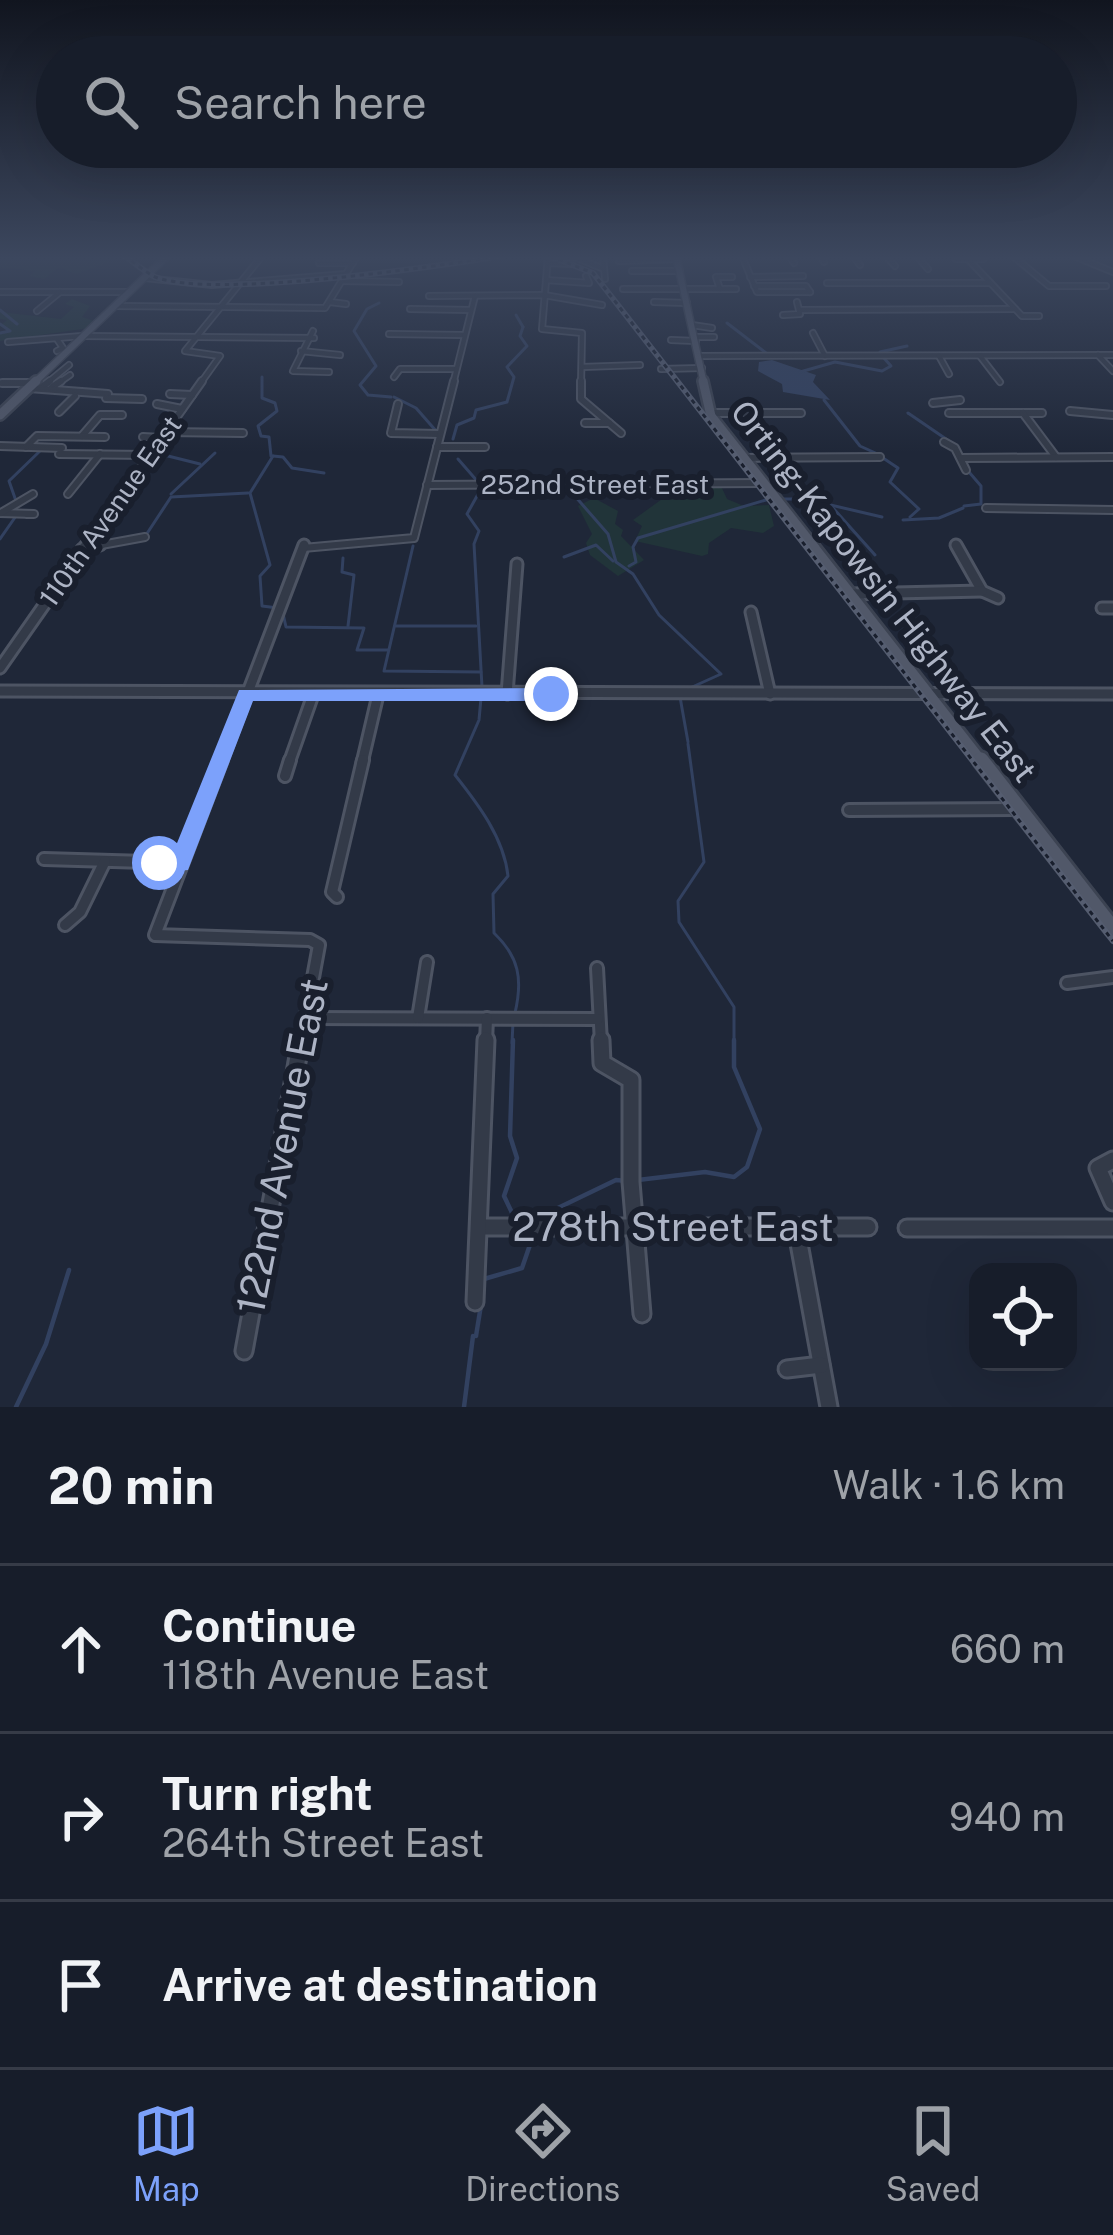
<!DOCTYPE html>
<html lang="en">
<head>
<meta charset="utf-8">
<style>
  :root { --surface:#171d2a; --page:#202632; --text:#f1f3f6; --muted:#9ea2a8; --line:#363b47; --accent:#7ca1fb }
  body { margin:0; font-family:"Public Sans",sans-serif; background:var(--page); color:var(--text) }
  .controls { position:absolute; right:36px; bottom:36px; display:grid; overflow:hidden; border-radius:24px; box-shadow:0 12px 48px #0002 }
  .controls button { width:108px; height:108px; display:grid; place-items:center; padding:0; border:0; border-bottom:3px solid var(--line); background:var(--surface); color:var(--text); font:60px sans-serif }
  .stop { position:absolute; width:36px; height:36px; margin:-27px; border:9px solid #7ca1fb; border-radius:50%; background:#fff }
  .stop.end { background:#7ca1fb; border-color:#fff; box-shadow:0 3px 12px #0008 }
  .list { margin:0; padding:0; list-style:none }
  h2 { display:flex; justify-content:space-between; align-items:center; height:156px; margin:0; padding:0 48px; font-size:51px }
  h2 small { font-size:39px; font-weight:400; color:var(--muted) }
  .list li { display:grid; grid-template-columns:78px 1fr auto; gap:36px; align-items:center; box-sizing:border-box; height:168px; padding:0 48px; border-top:3px solid var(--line) }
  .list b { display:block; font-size:45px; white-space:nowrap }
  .list p { margin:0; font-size:39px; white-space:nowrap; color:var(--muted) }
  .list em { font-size:39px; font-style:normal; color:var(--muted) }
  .icon { flex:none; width:66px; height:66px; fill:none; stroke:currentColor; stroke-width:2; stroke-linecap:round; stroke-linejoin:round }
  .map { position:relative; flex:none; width:1113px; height:1407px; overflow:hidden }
  .search { position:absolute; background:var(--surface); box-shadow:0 12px 48px #0002; left:36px; right:36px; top:36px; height:132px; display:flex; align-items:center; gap:30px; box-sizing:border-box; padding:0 42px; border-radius:66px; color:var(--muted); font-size:45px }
  .sheet { height:660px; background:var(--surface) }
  nav { display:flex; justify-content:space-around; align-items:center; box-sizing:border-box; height:168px; border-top:3px solid var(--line); background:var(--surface); font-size:33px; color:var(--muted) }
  nav a { display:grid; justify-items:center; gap:6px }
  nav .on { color:var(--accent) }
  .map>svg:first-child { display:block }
  .green { fill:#213439 }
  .water { fill:#324160 }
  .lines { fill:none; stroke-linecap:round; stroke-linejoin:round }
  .stream-far1 { stroke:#324160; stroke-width:3 }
  .stream { stroke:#324160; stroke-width:4.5 }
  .minor-far4-casing { stroke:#4d5463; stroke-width:8 }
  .minor-far3-casing { stroke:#4d5463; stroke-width:10 }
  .minor-far2-casing { stroke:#4d5463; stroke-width:15 }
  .minor-far1-casing { stroke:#4d5463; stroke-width:16 }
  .minor-casing { stroke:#4d5463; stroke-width:21 }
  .major-far3-casing { stroke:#3c4352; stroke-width:9 }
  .major-far2-casing { stroke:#3c4352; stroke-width:14 }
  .major-far1-casing { stroke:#3c4352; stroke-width:16 }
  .major-casing { stroke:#3c4352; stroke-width:21 }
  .minor-far4 { stroke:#333a48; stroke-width:4.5 }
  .minor-far3 { stroke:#333a48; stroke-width:6 }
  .minor-far2 { stroke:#333a48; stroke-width:9 }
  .minor-far1 { stroke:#333a48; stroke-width:10 }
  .minor { stroke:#333a48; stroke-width:15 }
  .major-far3 { stroke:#515869; stroke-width:6 }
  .major-far2 { stroke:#515869; stroke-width:9 }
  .major-far1 { stroke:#515869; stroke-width:10 }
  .major { stroke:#515869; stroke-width:15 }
  .rail-casing { stroke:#555d70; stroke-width:6 }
  .rail { stroke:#191f2d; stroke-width:3; stroke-dasharray:4.5; stroke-linecap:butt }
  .route { fill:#7ca1fb }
  .labels { text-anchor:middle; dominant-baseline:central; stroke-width:12; stroke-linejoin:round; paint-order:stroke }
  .far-street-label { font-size:27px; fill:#adb4c5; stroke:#191f2d }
  .street-label { font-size:33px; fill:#adb4c5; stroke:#191f2d }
  .near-street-label { font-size:39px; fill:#adb4c5; stroke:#191f2d }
</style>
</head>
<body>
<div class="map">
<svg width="1113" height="1407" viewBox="0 0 1113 1407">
  <rect width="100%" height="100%" fill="#1f2738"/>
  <!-- green -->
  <g class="green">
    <polygon points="16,256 120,256 122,257 76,274 59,267 44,279 29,276 35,271 0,267 1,261"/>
    <polygon points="72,299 90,306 82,317 94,321 89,328 0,341 0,333 8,330 0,326 7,320 0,319 0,312 61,319 74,307 65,304"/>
    <polygon points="680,486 721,486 727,499 744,506 769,505 774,526 763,533 731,528 709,543 708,554 702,556 635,541 642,526 633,520"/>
    <polygon points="594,498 618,511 615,524 623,530 621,536 644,560 618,576 590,555 586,543 592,534 578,506"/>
  </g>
  <!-- water -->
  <polygon class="water" points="772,360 816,375 813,382 830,400 783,392 782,384 758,371 759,362"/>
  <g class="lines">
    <!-- stream-far1 -->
    <g class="stream-far1">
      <polyline points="379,303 367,309 354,331 376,366 360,385 368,395 391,397"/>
      <polyline points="0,310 17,324"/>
      <polyline points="516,315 523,327"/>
      <polyline points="727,323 766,353"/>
      <polyline points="0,324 10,331 0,333"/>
      <polyline points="882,356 880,352 907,346"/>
      <polyline points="800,372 835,362 882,371 891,366 883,357"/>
      <polyline points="262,377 262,398 275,403 277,411 258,426 261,436 269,437 271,456"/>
      <polyline points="394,397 416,408 437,432"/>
      <polyline points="824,400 860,446 882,456"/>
      <polyline points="908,413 949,441"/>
      <polyline points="453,439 457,425 474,418 476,410 507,402 514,377 507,367 527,346 520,336 523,327"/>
      <polyline points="156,453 200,464"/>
      <polyline points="273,456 250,493 270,565 260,576 262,606 278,608"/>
      <polyline points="273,456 283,457 292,468 324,473"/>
      <polyline points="883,458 898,468 890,482 919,509 910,517"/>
      <polyline points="458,459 478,482"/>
      <polyline points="576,485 574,495 608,534 616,562 633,574 659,615 721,674 690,688"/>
      <polyline points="482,487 467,514 479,531 474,544 482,687"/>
      <polyline points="171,494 215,453"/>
      <polyline points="780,499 805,499 882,517"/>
      <polyline points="16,501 9,481 41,450"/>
      <polyline points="964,506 981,504 981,486 969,472"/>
      <polyline points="833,508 875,555"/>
      <polyline points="903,520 939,518 963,508"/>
      <polyline points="146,535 171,497 248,493"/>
      <polyline points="0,539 16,516"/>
      <polyline points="413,546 384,671 481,672"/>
      <polyline points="564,557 596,545 613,561"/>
      <polyline points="343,558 342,572 354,575 348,626"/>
      <polyline points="629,566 636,562 633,547 638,538 769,499"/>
      <polyline points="282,609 286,627 364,628 357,650 388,650"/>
      <polyline points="396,626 476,626"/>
      <polyline points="680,697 688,742"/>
      <path d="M481,698L479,720L455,775C478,804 504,838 508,876L493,894L494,933C519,957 523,979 515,1013"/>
      <polyline points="688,744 704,862 678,901 679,922 734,1007 734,1043"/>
      <polyline points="512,1043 513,1022"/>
    </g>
    <!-- stream -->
    <g class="stream">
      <polyline points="513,1040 510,1136 517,1158 504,1196 514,1217 523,1220"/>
      <polyline points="638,1180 705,1172 734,1177 747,1167 760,1129 734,1067 734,1040"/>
      <polyline points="535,1219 616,1180 627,1181"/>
      <polyline points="484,1279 522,1268 533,1236"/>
      <polyline points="476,1336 481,1305"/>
      <polyline points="16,1407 46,1344 69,1270"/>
      <polyline points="464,1407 473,1336"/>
    </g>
    <!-- minor-far4 casing -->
    <g class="minor-far4-casing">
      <g id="minor-far4">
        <polyline points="548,256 542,329 582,333 581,384"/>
        <polyline points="572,256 604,269"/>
        <polyline points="603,256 605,279"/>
        <polyline points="742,256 757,292 810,292"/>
        <polyline points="789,256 794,263"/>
        <polyline points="821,256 824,262"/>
        <polyline points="853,256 860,265"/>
        <polyline points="886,256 895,266"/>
        <polyline points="917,256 928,269"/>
        <polyline points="965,256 1022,316 1039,316"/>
        <polyline points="1013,256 1049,286 1106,286"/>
        <polyline points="1074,256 1113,272"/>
        <polyline points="956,259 983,259"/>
        <polyline points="619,261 677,259"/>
        <polyline points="319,263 353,263"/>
        <polyline points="548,263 572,264"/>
        <polyline points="632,271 680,271"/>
        <polyline points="750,277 803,276"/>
        <polyline points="145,278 212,285 346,274"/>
        <polyline points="546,280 589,283 586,276"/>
        <polyline points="342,281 399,282"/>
        <polyline points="827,283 990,283"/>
        <polyline points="754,286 806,286 810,292"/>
        <polyline points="623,289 736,289"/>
        <polyline points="720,289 716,277 732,277"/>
        <polyline points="0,292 129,292"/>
        <polyline points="429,296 544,295 602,305"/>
        <polyline points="330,302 346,304"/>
        <polyline points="654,302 687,303"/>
        <polyline points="115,306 325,308 357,256"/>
        <polyline points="410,309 471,310"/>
        <polyline points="799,310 1015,309"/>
        <polyline points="37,311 60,292"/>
        <polyline points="783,315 800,314 797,302"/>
        <polyline points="692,325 712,328"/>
        <polyline points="313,331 293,371 329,372"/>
        <polyline points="813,333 825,356"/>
        <polyline points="389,334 464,335"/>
        <polyline points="83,336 314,338"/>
        <polyline points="695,337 714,337"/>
        <polyline points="57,339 63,348 57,351"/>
        <polyline points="671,340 696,341"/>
        <polyline points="8,342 82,336"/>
        <polyline points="301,351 340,355"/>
        <polyline points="1098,355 1113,371"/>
        <polyline points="700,356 1113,355"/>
        <polyline points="939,356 949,374"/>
        <polyline points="980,356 1000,382"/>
        <polyline points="582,367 640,365"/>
        <polyline points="661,369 702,368"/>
        <polyline points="394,377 400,369 455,369"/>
        <polyline points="2,383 32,383"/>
        <polyline points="46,384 69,365"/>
        <polyline points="57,384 70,375"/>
        <polyline points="200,384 220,356 185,351 262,256"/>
        <polyline points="453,384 475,296"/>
      </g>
    </g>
    <!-- minor-far3 casing -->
    <g class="minor-far3-casing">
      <g id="minor-far3">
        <polyline points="581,381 581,399 621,433"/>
        <polyline points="2,383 32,383"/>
        <polyline points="42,387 50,381"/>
        <polyline points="52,387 61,381"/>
        <polyline points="29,388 108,394"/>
        <polyline points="170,394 192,395"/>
        <polyline points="106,398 142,399"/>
        <polyline points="933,403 960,400"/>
        <polyline points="157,404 182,409"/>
        <polyline points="398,404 391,433 440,434"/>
        <polyline points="1070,411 1113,415"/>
        <polyline points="59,412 75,396"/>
        <polyline points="710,413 801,413"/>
        <polyline points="949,413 1042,413"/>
        <polyline points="1023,413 1056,457"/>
        <polyline points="585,423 609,423"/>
        <polyline points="166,432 243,433"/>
        <polyline points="82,436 100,415 122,415"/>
        <polyline points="143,437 161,438"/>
        <polyline points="944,442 955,448 966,470"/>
        <polyline points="0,446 62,448"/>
        <polyline points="26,447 37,436 105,437"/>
        <polyline points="437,447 485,447"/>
        <polyline points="59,454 149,455"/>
        <polyline points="744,458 880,457"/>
        <polyline points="961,458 1113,457"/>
        <polyline points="427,485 763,483"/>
        <polyline points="68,494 100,454"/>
        <polyline points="986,508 1113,510"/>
        <polyline points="0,513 34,514 26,514"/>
        <polyline points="1,513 33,494"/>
        <polyline points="84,548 202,381"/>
        <polyline points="85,548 145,537"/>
        <polyline points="303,548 414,538 454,381"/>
      </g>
    </g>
    <!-- minor-far2 casing -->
    <g class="minor-far2-casing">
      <g id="minor-far2">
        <polyline points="956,545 982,591 998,598"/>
        <polyline points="82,549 100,545"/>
        <polyline points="851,594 982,591"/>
        <polyline points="1102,608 1113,608"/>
        <polyline points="751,612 770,694"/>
        <polyline points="0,668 86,545"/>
        <polyline points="0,691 1113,694"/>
        <polyline points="507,694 517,564"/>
        <polyline points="221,763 304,545"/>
        <polyline points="289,763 313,695"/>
        <polyline points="362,763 378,695"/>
      </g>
    </g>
    <!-- minor-far1 casing -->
    <g class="minor-far1-casing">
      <g id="minor-far1">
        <polyline points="222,760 155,935 310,940 319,945 301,1043"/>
        <polyline points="285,776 290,760"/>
        <polyline points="849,810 1019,809"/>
        <polyline points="44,859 180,863"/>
        <polyline points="337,897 332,892 363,760"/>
        <polyline points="65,925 80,912 105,861"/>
        <polyline points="597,968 601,1043"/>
        <polyline points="1067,983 1113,977"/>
        <polyline points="306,1018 598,1019"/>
        <polyline points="418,1018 427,962"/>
        <polyline points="486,1043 487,1018"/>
      </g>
    </g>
    <!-- minor casing -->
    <g class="minor-casing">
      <g id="minor">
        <polyline points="601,1040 602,1063 631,1080 631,1182 642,1314"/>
        <polyline points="1113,1160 1098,1168 1113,1202"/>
        <polyline points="479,1227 868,1227"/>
        <polyline points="796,1227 829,1407"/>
        <polyline points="907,1228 1113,1228"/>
        <polyline points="475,1302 486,1040"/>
        <polyline points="244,1351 301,1040"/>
        <polyline points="787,1369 821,1365"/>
      </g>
    </g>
    <!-- major-far3 casing -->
    <g class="major-far3-casing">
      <g id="major-far3">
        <polyline points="676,256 704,384"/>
        <polyline points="33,384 167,256"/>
      </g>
    </g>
    <!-- major-far2 casing -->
    <g class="major-far2-casing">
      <g id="major-far2">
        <polyline points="703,381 711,416 815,548"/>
        <polyline points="0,415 36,381"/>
      </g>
    </g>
    <!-- major-far1 casing -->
    <g class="major-far1-casing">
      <polyline id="major-far1" points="812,545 983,763"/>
    </g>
    <!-- major casing -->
    <g class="major-casing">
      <polyline id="major" points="981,760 1113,929"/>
    </g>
    <!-- minor-far4 -->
    <use href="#minor-far4" class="minor-far4"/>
    <!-- minor-far3 -->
    <use href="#minor-far3" class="minor-far3"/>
    <!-- minor-far2 -->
    <use href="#minor-far2" class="minor-far2"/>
    <!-- minor-far1 -->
    <use href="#minor-far1" class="minor-far1"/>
    <!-- minor -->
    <use href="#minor" class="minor"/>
    <!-- major-far3 -->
    <use href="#major-far3" class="major-far3"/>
    <!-- major-far2 -->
    <use href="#major-far2" class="major-far2"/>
    <!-- major-far1 -->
    <use href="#major-far1" class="major-far1"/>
    <!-- major -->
    <use href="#major" class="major"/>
    <!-- rail casing -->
    <g class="rail-casing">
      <g id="rail">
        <path d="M124,256C134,262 145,272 155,277C214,299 432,267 501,256"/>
        <polyline points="550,256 593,273 1113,941"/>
      </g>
    </g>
    <!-- rail -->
    <use href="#rail" class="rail"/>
  </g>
  <!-- sky -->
  <linearGradient id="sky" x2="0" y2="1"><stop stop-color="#11151f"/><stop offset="0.57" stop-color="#3c475e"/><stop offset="1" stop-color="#3c475e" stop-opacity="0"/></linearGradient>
  <rect width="1113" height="453" fill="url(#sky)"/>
  <!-- route -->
  <polygon class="route" points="551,688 560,694 551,701 253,701 188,870 159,873 147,863 151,856 173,853 239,690"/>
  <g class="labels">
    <!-- far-street labels -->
    <g class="far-street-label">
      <text x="595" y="484">252nd Street East</text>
      <text transform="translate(110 511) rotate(-55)">110th Avenue East</text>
    </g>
    <!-- street labels -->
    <g class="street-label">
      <text transform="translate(884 591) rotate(52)">Orting-Kapowsin Highway East</text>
    </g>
    <!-- near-street labels -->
    <g class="near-street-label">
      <text transform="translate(282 1146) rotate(-79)">122nd Avenue East</text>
      <text x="673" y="1227">278th Street East</text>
    </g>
  </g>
</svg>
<div class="controls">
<button><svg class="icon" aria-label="locate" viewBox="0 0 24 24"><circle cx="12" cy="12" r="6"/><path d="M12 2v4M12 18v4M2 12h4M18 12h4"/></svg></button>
</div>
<div class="stop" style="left:159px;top:863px"></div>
<div class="stop end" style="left:551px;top:694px"></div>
<div class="search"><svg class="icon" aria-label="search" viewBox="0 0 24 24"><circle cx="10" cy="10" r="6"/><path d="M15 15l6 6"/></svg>Search here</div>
</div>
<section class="sheet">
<h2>20 min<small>Walk · 1.6 km</small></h2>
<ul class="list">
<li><svg class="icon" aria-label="ahead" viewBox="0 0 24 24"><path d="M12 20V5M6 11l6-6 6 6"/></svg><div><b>Continue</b><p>118th Avenue East</p></div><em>660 m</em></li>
<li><svg class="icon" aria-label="right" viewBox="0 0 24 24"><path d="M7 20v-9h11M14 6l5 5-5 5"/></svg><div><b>Turn right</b><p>264th Street East</p></div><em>940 m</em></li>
<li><svg class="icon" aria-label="arrive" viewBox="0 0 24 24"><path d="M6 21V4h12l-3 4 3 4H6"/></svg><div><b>Arrive at destination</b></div></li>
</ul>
</section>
<nav>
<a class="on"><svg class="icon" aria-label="map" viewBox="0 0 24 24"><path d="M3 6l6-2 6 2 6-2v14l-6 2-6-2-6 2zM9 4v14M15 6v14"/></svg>Map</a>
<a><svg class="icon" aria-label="directions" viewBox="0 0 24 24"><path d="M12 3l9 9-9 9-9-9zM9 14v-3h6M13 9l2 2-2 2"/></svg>Directions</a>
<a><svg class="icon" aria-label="saved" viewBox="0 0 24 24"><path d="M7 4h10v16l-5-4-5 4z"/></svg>Saved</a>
</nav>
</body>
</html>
